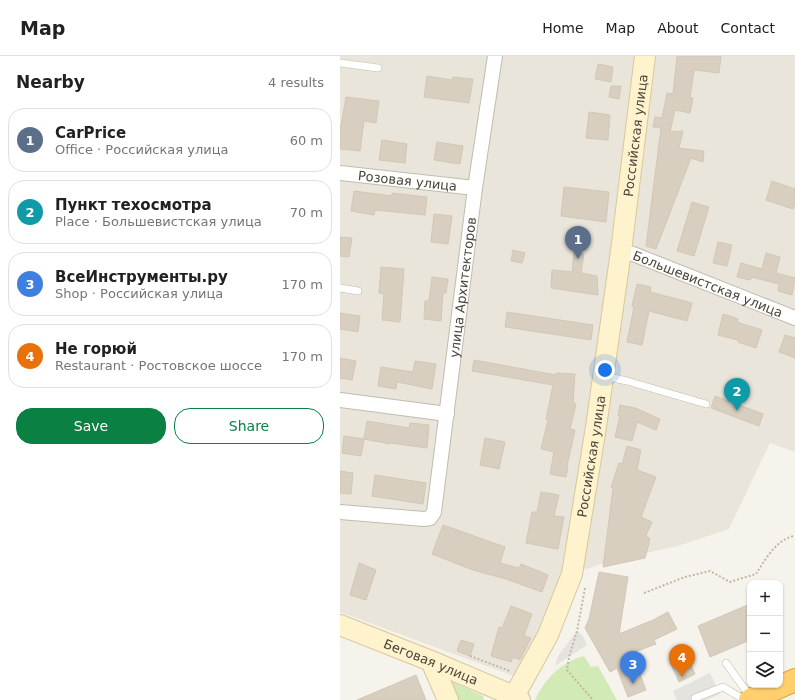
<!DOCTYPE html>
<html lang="en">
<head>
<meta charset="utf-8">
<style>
  :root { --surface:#fff; --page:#f6f6f6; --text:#202124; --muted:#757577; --line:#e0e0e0; --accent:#0b8043 }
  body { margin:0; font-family:"DejaVu Sans",sans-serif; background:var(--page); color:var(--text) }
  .controls { position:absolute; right:12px; bottom:12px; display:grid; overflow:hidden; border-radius:8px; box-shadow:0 1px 3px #0004 }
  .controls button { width:36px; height:36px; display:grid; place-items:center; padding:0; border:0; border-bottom:1px solid var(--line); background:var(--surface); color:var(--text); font:20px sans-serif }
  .you { position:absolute; left:265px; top:314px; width:14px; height:14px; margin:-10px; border:3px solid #fff; border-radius:50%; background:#1a73e8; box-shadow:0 0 0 6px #1a73e833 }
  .badge { display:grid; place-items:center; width:26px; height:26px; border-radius:50%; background:var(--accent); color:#fff; font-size:13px; font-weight:700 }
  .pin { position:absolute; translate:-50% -33px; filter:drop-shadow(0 1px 2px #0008) }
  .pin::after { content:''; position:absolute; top:21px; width:14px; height:12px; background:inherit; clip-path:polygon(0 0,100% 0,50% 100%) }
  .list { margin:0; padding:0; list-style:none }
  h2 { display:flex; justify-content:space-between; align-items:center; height:52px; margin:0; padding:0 16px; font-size:17px }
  h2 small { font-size:13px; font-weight:400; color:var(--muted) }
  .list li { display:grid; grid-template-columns:26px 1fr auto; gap:12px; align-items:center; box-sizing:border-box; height:64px; margin:0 8px 8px; padding:0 8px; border:1px solid var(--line); border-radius:16px }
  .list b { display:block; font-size:15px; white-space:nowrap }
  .list p { margin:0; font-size:13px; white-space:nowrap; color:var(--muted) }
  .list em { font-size:13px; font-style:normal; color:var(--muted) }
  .actions { display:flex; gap:8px; padding:12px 16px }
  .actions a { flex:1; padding:9px 0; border:1px solid var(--accent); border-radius:16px; text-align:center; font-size:14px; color:var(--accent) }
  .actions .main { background:var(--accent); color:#fff }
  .icon { flex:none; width:22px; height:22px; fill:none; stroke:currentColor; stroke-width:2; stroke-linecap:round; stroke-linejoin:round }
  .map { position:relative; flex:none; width:455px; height:644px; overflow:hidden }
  header { display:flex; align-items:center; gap:24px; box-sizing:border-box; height:56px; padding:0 20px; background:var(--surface); border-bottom:1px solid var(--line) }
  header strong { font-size:19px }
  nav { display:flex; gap:22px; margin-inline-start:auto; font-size:14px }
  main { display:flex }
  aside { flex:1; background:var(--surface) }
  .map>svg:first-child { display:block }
  .residential { fill:#eae5da }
  .green { fill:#d2eab5 }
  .parking { fill:#e5e3e0 }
  .building { fill:#d8cfc1; stroke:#d3c7b4 }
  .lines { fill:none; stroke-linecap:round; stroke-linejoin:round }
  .lane-casing { stroke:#c2bbae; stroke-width:8 }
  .street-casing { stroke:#c2bbae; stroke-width:16 }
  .secondary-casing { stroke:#d6c79b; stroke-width:22 }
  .highway-casing { stroke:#e0a43c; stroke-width:24 }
  .path { stroke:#c4b79f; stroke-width:2; stroke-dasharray:2 2; stroke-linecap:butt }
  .lane { stroke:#fff; stroke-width:7 }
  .street { stroke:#fff; stroke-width:14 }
  .secondary { stroke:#fff3cd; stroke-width:20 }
  .highway { stroke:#ffcf6e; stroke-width:22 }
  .labels { text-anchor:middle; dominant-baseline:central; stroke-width:3; stroke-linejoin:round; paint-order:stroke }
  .street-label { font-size:13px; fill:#4b4439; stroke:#fff }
</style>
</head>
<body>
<header>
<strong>Map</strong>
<nav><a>Home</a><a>Map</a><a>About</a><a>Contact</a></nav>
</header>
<main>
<aside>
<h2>Nearby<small>4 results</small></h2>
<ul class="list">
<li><span class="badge" style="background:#5c6f8a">1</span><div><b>CarPrice</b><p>Office · Российская улица</p></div><em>60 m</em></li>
<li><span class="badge" style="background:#0f9aa8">2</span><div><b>Пункт техосмотра</b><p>Place · Большевистская улица</p></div><em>70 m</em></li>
<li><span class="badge" style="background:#3f7fe0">3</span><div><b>ВсеИнструменты.ру</b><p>Shop · Российская улица</p></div><em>170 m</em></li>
<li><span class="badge" style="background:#e8710a">4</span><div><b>Не горюй</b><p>Restaurant · Ростовское шоссе</p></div><em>170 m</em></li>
</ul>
<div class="actions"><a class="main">Save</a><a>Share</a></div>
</aside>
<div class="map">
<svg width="455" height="644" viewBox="0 0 455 644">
  <rect width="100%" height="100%" fill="#f6f3ec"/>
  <!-- residential -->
  <polygon class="residential" points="0,0 455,0 455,396 430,387 389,473 338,490 270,505 247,513 228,510 179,622 0,556"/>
  <!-- green -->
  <g class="green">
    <path d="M244,600L251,611L258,610L277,644H195C205,623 221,606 244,600Z"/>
    <polygon points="108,624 143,640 144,644 114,644"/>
  </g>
  <!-- parking -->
  <g class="parking">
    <polygon points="237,575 243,580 247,589 215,610 218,600"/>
    <polygon points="370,617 380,638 367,644 337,644 333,635"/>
  </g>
  <!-- building -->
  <g class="building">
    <polygon points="337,0 381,0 379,17 354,14 350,42 353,42 350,57 335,54 330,76 343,75 339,92 364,95 363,106 351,102 316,193 306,190 321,72 313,71 315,61 322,62 327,37 333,38"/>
    <polygon points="258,8 273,11 271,26 255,23"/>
    <polygon points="87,20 112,24 113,21 133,23 129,47 84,41"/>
    <polygon points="271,30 281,30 279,43 269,41"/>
    <polygon points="6,41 39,45 36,67 24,65 20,95 0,93 0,70 1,70"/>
    <polygon points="249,56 270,59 268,84 246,82"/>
    <polygon points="42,84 67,88 65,107 39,104"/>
    <polygon points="97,86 123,90 120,108 94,104"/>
    <polygon points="432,125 455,133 455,148 453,153 426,144"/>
    <polygon points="224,131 269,136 266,166 221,160"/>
    <polygon points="14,135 52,140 52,137 87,141 85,159 35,154 34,159 11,155"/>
    <polygon points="352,146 369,151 354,200 337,195"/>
    <polygon points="94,158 112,160 108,188 91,186"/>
    <polygon points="0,181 12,182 9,201 0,200"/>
    <polygon points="378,186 392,189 387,210 373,207"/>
    <polygon points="173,194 185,197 182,207 171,205"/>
    <polygon points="234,196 244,198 241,217 257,220 258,239 211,232 212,214 232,216"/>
    <polygon points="426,197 440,201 436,217 455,222 452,239 438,235 439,228 411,221 410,224 397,221 401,207 422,213"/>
    <polygon points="41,211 64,213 60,266 42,264 44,238 39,237"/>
    <polygon points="92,221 108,223 106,237 103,237 101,265 84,263 85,245 89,245"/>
    <polygon points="297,228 311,231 310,236 352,247 347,265 309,255 302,289 287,286 294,251 292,250"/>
    <polygon points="167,256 253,269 251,284 165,271"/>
    <polygon points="0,257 20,260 18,276 0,273"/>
    <polygon points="383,258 398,263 397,266 422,274 416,292 398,286 398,284 378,279"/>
    <polygon points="445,279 455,282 455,302 439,296"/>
    <polygon points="0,302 16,305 12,324 0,322"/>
    <polygon points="134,304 216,319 216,317 235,318 233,347 236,348 230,373 235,374 227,410 228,410 226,421 210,418 214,396 201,393 208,364 206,363 213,329 132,315"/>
    <polygon points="75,305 96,308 92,333 57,326 56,333 38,330 41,311 73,316"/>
    <polygon points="375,340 423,358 419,370 371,352"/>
    <polygon points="280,349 295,352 320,363 316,374 297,366 292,385 275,381 280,360 278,360"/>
    <polygon points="27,365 69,372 70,367 89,369 87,392 50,387 50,388 24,383"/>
    <polygon points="4,380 24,383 21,400 2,397"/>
    <polygon points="145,382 165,386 159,413 140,409"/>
    <polygon points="287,390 301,394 297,414 316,421 301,461 312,466 306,479 310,483 305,502 263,511 273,432 271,431 279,407 282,408"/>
    <polygon points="0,415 13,417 11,438 0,437"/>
    <polygon points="35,419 86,427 83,448 32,440"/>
    <polygon points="201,436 219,439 214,460 224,461 218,493 186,487 192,456 197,456"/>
    <polygon points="103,469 165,491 160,507 179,512 181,508 208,519 202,536 166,523 133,514 92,498"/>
    <polygon points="19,507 36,514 26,544 10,539"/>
    <polygon points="259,516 288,521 279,578 313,564 328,556 337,573 314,584 316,588 292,597 306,634 288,641 277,612 270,616 245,572 249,563"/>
    <polygon points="410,548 410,584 370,601 358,570"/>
    <polygon points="171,550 192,558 184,580 191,582 180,604 173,601 171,606 151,600 159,571 162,572"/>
    <polygon points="121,584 134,588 130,600 117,595"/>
    <polygon points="346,599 355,618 339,626 330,606"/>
    <polygon points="76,619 86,644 17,644"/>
  </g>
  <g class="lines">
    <!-- lane casing -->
    <g class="lane-casing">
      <g id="lane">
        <polyline points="0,7 38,12"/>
        <polyline points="0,232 18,235"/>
        <polyline points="264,320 287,325 366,348"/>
        <polyline points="386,607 411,642"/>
        <polyline points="355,644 355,642 383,631 405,644"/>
      </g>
    </g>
    <!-- street casing -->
    <g class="street-casing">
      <g id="street">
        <path id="s1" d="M0,117L135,132"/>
        <path id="s2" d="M281,195L293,198L455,262"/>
        <polyline points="0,344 107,358"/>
        <path id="s3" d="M0,456L84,463L90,462L94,456L135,132L155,0"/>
      </g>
    </g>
    <!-- secondary casing -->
    <g class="secondary-casing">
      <g id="secondary">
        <path id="s4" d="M0,569L91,605L174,640L180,644"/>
        <polyline points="91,605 108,644"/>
        <path id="s5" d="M172,644L208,579L232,518L256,371L281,195L305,0"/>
      </g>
    </g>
    <!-- highway casing -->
    <g class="highway-casing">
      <polyline id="highway" points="410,644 455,624"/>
    </g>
    <!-- path -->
    <g class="path">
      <polyline points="245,532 237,575 229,601 227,614 253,644"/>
      <path d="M304,537L345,521L370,515L390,526L416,518C425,504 437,482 455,480"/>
      <polyline points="130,600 170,615"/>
    </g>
    <!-- lane -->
    <use href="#lane" class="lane"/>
    <!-- street -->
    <use href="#street" class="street"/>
    <!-- secondary -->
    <use href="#secondary" class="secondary"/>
    <!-- highway -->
    <use href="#highway" class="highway"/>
  </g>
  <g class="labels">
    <!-- street labels -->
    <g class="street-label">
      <text stroke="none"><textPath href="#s5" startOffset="583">Российская улица</textPath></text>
      <text stroke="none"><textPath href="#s1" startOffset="68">Розовая улица</textPath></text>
      <text stroke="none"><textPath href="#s2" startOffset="93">Большевистская улица</textPath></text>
      <text stroke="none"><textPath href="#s3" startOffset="324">улица Архитекторов</textPath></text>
      <text stroke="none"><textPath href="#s5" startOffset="259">Российская улица</textPath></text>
      <text stroke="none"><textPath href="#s4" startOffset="98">Беговая улица</textPath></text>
    </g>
  </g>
</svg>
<div class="controls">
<button>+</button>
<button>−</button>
<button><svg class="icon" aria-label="layers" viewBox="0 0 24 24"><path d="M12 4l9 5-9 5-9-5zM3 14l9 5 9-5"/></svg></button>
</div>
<div class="you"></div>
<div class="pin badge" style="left:238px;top:203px;background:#5c6f8a">1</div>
<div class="pin badge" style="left:397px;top:355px;background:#0f9aa8">2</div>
<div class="pin badge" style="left:293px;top:628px;background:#3f7fe0">3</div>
<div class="pin badge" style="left:342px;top:621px;background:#e8710a">4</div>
</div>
</main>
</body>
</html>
